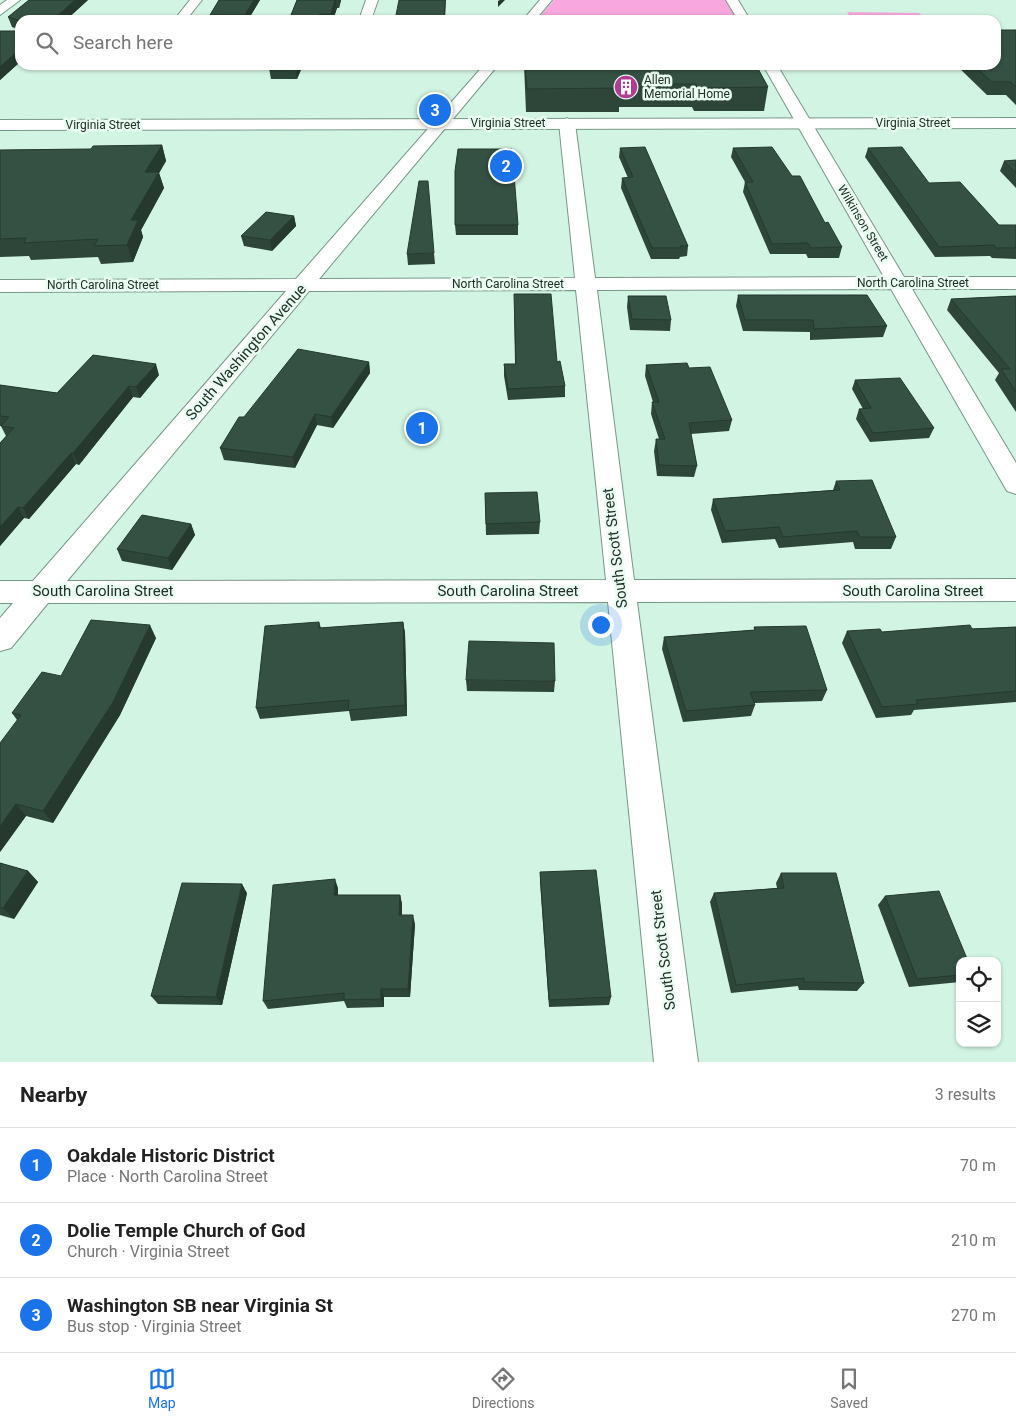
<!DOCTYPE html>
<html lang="en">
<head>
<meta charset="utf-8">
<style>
  :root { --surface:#fff; --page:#f6f6f6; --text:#222; --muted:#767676; --line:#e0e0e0; --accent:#1a73e8 }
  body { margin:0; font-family:Roboto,sans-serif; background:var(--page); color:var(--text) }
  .controls { position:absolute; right:15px; bottom:15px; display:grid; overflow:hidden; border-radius:10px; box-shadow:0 1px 4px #0004 }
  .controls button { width:45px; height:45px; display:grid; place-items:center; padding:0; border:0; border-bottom:1px solid var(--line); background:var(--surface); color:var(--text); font:25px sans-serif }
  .you { position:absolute; left:600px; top:624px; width:18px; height:18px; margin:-12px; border:4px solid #fff; border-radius:50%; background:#1a73e8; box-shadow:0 0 0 8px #1a73e833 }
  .badge { display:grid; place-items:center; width:32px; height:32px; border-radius:50%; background:var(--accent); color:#fff; font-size:16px; font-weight:700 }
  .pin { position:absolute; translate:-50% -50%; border:2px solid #fff; box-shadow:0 1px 5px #0006 }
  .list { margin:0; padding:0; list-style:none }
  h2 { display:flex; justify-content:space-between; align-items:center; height:65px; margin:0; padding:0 20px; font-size:21px }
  h2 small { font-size:16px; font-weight:400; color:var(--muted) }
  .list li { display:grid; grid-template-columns:32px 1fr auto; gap:15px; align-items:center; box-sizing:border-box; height:75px; padding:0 20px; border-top:1px solid var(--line) }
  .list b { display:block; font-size:19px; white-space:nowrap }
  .list p { margin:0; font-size:16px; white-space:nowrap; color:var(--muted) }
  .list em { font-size:16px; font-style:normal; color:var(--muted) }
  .icon { flex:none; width:28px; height:28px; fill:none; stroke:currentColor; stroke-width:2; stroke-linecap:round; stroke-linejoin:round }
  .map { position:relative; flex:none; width:1016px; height:1062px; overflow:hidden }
  .search { position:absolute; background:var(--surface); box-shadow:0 1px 4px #0004; left:15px; right:15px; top:15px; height:55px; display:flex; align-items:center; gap:12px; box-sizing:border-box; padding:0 18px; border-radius:15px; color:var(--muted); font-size:19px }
  .sheet { height:290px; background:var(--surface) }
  nav { display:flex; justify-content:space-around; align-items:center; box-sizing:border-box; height:70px; border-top:1px solid var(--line); background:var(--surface); font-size:14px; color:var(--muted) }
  nav a { display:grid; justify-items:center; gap:2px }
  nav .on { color:var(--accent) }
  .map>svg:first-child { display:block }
  .green { fill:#f8a7df }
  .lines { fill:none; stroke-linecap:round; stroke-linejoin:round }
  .street-casing { stroke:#789787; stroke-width:2 }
  .secondary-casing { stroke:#789787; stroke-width:2 }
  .primary-casing { stroke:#789787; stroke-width:2 }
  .street { fill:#fff; fill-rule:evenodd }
  .secondary { fill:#fff; fill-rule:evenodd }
  .primary { fill:#fff; fill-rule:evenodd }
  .wall { fill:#2e463a }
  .shaded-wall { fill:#25392f }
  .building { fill:#355143; stroke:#25392f }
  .labels { text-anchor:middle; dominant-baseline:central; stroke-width:5; stroke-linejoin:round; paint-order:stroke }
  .far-poi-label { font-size:12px; fill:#222e28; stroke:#e9fdf2; text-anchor:start }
  .far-street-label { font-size:12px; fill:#222e28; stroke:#e9fdf2 }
  .street-label { font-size:15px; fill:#222e28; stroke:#e9fdf2 }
</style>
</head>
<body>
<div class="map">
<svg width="1016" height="1062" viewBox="0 0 1016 1062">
  <rect width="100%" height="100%" fill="#d2f4e2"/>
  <!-- green -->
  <g class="green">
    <polygon points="554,0 727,0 736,16 541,15"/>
    <polygon points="847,12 919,13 926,20 853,20"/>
  </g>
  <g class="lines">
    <!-- street casing -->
    <g class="street-casing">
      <g id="street">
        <polygon points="190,0 202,0 186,20 174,20"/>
        <polygon points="366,0 378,0 371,20 359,20"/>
        <polygon points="540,0 552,0 535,20 523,20"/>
        <polygon points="726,0 738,0 750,20 738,20"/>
        <path d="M484,65H498L319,279L575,278L559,123L567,118L575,123L595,278L884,277L763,65H777L904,277H1016V289H912L1016,463V494L1007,491L891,289L597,290L634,580L1016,579V601L637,602L698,1062H654L608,602L48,603L11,648L0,651V618L13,603H0V581H33L286,291L0,292V280L296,279ZM576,290L606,580L67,581L309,291Z"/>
      </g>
    </g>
    <!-- secondary casing -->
    <g class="secondary-casing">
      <polygon id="secondary" points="1016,118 1016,128 0,130 0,120"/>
    </g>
    <!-- primary casing -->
    <g class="primary-casing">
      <polygon id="primary" points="7,0 20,0 0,15 0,5"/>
    </g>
    <!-- street -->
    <use href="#street" class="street"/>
    <!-- secondary -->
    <use href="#secondary" class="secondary"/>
    <!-- primary -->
    <use href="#primary" class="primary"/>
  </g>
  <!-- wall -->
  <g class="wall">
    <polygon points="29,0 88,0 66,20 20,20 20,62 0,80 0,31 18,31 18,29 12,27 8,17"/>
    <polygon points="219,0 260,0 248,20 211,20 210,15"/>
    <polygon points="297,0 341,0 339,8 337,8 333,20 289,20"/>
    <polygon points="1016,30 1016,105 1006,95 987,95 956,65 996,65"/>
    <polygon points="270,65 303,65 297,79 271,79 269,68"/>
    <polygon points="524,65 756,65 768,87 764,111 694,111 692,107 619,107 619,112 526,112"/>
    <polygon points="162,145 166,161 159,173 164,188 141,230 143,237 133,262 101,264 98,257 31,260 29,256 0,257 0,150 91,149"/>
    <polygon points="620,148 688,246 687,256 680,257 679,259 651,259 621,188 622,178 628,178 619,157"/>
    <polygon points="733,148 792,176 842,247 839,258 808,258 806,254 770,254 743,192 745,182 731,157"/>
    <polygon points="868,148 929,183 999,225 1016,225 1016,259 992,258 990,256 935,257 865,157"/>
    <polygon points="1016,160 1016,188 1000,171 1004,161"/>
    <polygon points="294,216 296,226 272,251 244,246 241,236"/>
    <polygon points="455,225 518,225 518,235 456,235"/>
    <polygon points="434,253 435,264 408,265 407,254"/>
    <polygon points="738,295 887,326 883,337 810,340 810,332 743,331 736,306"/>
    <polygon points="628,296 671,320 670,331 630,330 627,307"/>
    <polygon points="1016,296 1016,412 995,380 999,373 947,310 951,299"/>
    <polygon points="514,305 557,362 565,386 565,397 508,400 504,376 504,364 515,364"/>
    <polygon points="369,362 370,373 333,428 317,425 295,468 224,460 220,448 244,417"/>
    <polygon points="646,365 689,368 732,420 729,431 691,434 697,466 694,477 657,476 654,451 656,439 659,439 651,414 652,402 653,402 645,376"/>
    <polygon points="159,375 140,398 133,397 79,465 76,464 29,519 24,518 0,546 0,443 6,436 1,426 0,426 0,385 57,393"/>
    <polygon points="855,380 934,428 929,438 870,442 856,419 859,409 863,409 852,389"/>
    <polygon points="836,481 896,537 891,549 855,549 853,542 779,548 775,539 722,543 711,510 713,499 833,490"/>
    <polygon points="485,493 540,522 539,534 486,535"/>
    <polygon points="191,524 195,535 172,570 122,561 117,549"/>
    <polygon points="319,622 321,628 403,622 405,633 407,716 351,721 349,711 260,719 256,708"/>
    <polygon points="754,627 827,690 822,701 754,703 755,705 751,716 683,722 662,649 664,637 754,630"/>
    <polygon points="1016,627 1016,702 914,710 911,715 876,718 842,643 847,631 882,632"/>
    <polygon points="156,638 120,715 53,823 26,816 0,852 17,720 12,713 61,676"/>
    <polygon points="466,680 555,681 554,692 467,691"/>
    <polygon points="0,863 28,871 38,882 14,919 0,915"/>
    <polygon points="540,872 611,997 609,1005 549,1007 540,882"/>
    <polygon points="781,873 864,983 857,991 799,990 798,986 731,993 710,902 714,893 777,888 776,883"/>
    <polygon points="338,888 338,895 400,895 402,904 402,915 415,924 410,997 384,997 384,1007 347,1008 344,1001 268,1009 263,1001"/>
    <polygon points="247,893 222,1005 158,1004 151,996"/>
    <polygon points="885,896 960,961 960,982 909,987 878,905"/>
  </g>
  <!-- shaded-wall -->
  <g class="shaded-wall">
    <polygon points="75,0 88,0 66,20 53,20"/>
    <polygon points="254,0 260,0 248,20 246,20 245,15"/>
    <polygon points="335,0 336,0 337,8 333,20 332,20 331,14"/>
    <polygon points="339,0 341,0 339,8"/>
    <polygon points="445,0 446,0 445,20 444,20"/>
    <polygon points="500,0 505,0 498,7 498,1"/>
    <polygon points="320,14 321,20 317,20"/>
    <polygon points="20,49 20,62 0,80 0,67"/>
    <polygon points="296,65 303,65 297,79 295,68"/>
    <polygon points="162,145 166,161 159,173 164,188 141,230 143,237 133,262 127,245 131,220 145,172"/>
    <polygon points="294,216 296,226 272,251 270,240"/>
    <polygon points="369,362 370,373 333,428 331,417"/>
    <polygon points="156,364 159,375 140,398 136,387"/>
    <polygon points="129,386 133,397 79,465 73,453"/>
    <polygon points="315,414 317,425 295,468 293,457"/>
    <polygon points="71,453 76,464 29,519 23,508"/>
    <polygon points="18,507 24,518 0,546 0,527"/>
    <polygon points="191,524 195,535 172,570 168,558"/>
    <polygon points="403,622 405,633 407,716 405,705"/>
    <polygon points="150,625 156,638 120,715 53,823 43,811"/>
    <polygon points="16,804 26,816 0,852 0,826"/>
    <polygon points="28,871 38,882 14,919 3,908"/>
    <polygon points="335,879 338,888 338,904 334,895"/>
    <polygon points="242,884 247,893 222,1005 216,997"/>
    <polygon points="400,895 402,904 401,924 399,915"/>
    <polygon points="413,915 415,924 410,997 408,989"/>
    <polygon points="381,989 384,997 384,1007 381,999"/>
  </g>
  <!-- building -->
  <g class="building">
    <polygon points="29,0 75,0 53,20 20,20 20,49 0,67 0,31 18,31 18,20 8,17"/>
    <polygon points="219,0 254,0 245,15 210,15"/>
    <polygon points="297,0 335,0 331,14 320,14 317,20 289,20"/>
    <polygon points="399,0 445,0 444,20 395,20"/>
    <polygon points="661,19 661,20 606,20"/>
    <polygon points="996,30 1016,30 1016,87 1011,82 992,82 973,65 996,65"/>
    <polygon points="270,65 296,65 295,68 269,68"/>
    <polygon points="525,65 756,65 768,87 697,88 696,84 620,84 621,88 527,89"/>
    <polygon points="162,145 145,172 159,172 131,220 138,220 127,245 94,246 98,239 24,243 26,238 0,239 0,150 91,149 93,146"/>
    <polygon points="645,147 688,246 680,246 681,248 652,248 622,178 633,177 620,148"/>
    <polygon points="772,147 792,176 800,176 825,223 828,222 842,247 811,248 808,243 772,244 745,182 753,182 733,148"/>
    <polygon points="902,147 929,183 960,182 999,225 1016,225 1016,248 996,248 994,245 939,247 868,148"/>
    <polygon points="458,149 512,149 518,225 455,225 455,171"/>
    <polygon points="1016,160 1016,173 1004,161"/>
    <polygon points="419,181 428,181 434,253 407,254"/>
    <polygon points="266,212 294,216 270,240 241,236"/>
    <polygon points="514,294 551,294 557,362 560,361 565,386 508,389 504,364 516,364"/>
    <polygon points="738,295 867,295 887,326 814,329 813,320 745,320"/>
    <polygon points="628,296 666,296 671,320 632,319"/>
    <polygon points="1016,296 1016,392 1001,369 1010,369 951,299"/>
    <polygon points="298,349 369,362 331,417 315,414 293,457 220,448 239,417 244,417"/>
    <polygon points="93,355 156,364 136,387 129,386 73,453 71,453 23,508 18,507 0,527 0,443 14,428 1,426 9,417 0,416 0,385 57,393"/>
    <polygon points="687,363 689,368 710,367 732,420 689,423 697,466 659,465 656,439 665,439 652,402 659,402 646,365"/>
    <polygon points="900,378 934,428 873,433 859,409 871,408 855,380"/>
    <polygon points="872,480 896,537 860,537 857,531 783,537 779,527 725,531 713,499 840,490 836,481"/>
    <polygon points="537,492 540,522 486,524 485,493"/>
    <polygon points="142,515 191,524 168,558 117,549"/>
    <polygon points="91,620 150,625 113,702 43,811 16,804 0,826 0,743 21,715 12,713 42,672 61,676"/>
    <polygon points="319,622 319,628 403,622 405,705 348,710 349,700 256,708 265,626"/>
    <polygon points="970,625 972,629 1016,627 1016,691 916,700 918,704 882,707 847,631 880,629 882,632"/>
    <polygon points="806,626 827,690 750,692 755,705 686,711 664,637 755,630 754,627"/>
    <polygon points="469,641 554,643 555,681 466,680"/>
    <polygon points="0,863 28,871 3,908 0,908"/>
    <polygon points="596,870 611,997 549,1000 540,872"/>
    <polygon points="781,873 836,873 864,983 804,982 804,978 736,985 714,893 784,888"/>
    <polygon points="335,879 334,895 400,895 399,915 413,915 408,989 381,989 381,999 344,1000 344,993 263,1001 273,885"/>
    <polygon points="182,883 242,884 216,997 151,996"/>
    <polygon points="939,891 968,961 960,961 960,975 917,979 885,896"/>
  </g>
  <!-- icons -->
  <defs>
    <g id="building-disc" transform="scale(1.25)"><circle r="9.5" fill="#b03c94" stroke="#e9fdf2"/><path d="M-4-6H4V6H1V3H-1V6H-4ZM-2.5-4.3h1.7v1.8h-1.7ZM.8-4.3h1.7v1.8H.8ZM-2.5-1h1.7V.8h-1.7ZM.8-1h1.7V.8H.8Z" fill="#fff"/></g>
  </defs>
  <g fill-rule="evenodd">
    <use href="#building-disc" x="626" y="87"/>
  </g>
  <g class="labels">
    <!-- far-poi labels -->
    <g class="far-poi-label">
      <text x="644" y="80">Allen<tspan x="644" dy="14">Memorial Home</tspan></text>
    </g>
    <!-- far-street labels -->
    <g class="far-street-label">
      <text x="508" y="123">Virginia Street</text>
      <text x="913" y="123">Virginia Street</text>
      <text x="103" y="125">Virginia Street</text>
      <text transform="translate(863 223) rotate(59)">Wilkinson Street</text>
      <text x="913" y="283">North Carolina Street</text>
      <text x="508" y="284">North Carolina Street</text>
      <text x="103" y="285">North Carolina Street</text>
    </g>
    <!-- street labels -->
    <g class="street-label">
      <text transform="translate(246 352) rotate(-49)">South Washington Avenue</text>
      <text transform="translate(615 548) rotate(-97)">South Scott Street</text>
      <text x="103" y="591">South Carolina Street</text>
      <text x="508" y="591">South Carolina Street</text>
      <text x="913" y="591">South Carolina Street</text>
      <text transform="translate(663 950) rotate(-97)">South Scott Street</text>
    </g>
  </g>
</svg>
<div class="controls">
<button><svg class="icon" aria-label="locate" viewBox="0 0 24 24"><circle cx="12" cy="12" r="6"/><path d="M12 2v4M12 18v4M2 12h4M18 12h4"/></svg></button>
<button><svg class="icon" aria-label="layers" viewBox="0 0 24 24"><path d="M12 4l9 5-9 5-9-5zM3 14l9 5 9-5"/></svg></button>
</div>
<div class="you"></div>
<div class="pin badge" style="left:422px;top:428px">1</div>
<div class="pin badge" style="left:506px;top:166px">2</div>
<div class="pin badge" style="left:435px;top:110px">3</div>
<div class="search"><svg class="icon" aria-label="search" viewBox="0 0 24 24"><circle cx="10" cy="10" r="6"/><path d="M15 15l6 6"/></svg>Search here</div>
</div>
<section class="sheet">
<h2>Nearby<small>3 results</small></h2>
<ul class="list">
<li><span class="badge">1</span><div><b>Oakdale Historic District</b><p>Place · North Carolina Street</p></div><em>70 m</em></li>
<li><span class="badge">2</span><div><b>Dolie Temple Church of God</b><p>Church · Virginia Street</p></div><em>210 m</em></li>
<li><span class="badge">3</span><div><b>Washington SB near Virginia St</b><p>Bus stop · Virginia Street</p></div><em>270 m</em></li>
</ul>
</section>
<nav>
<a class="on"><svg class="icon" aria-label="map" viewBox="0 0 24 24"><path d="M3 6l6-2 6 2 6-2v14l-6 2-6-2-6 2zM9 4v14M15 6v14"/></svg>Map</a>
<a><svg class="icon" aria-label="directions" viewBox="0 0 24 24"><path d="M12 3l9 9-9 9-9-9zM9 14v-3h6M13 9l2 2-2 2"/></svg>Directions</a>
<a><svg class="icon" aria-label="saved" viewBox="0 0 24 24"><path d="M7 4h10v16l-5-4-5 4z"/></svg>Saved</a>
</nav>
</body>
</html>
